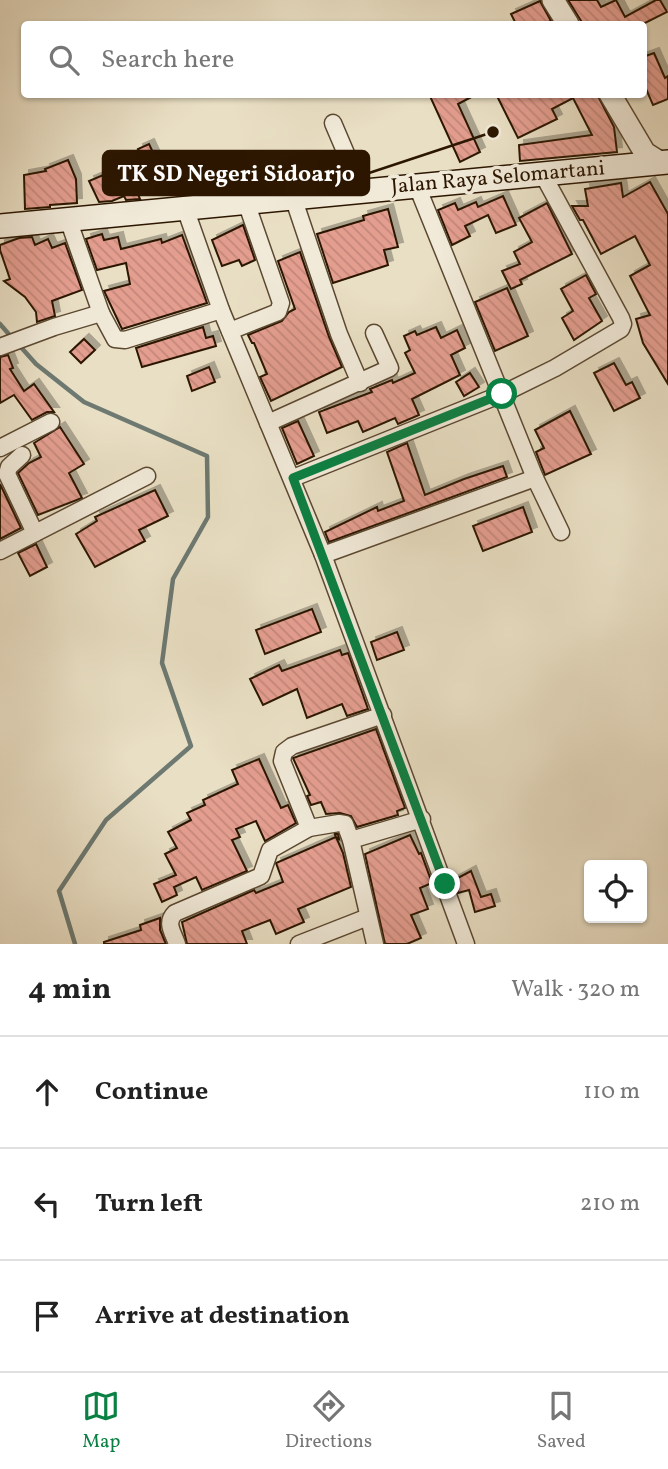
<!DOCTYPE html>
<html lang="en">
<head>
<meta charset="utf-8">
<style>
  :root { --surface:#fff; --page:#f2f2f2; --text:#222; --muted:#767676; --line:#e0e0e0; --accent:#0b8043 }
  body { margin:0; font-family:Vollkorn,serif; background:var(--page); color:var(--text) }
  .controls { position:absolute; right:21px; bottom:21px; display:grid; overflow:hidden; border-radius:7px; box-shadow:0 2px 5px #0004 }
  .controls button { width:63px; height:63px; display:grid; place-items:center; padding:0; border:0; border-bottom:2px solid var(--line); background:var(--surface); color:var(--text); font:35px sans-serif }
  .stop { position:absolute; width:21px; height:21px; margin:-16px; border:5px solid #0b8043; border-radius:50%; background:#fff }
  .stop.end { background:#0b8043; border-color:#fff; box-shadow:0 2px 7px #0008 }
  .list { margin:0; padding:0; list-style:none }
  h2 { display:flex; justify-content:space-between; align-items:center; height:91px; margin:0; padding:0 28px; font-size:30px }
  h2 small { font-size:23px; font-weight:400; color:var(--muted) }
  .list li { display:grid; grid-template-columns:46px 1fr auto; gap:21px; align-items:center; box-sizing:border-box; height:112px; padding:0 28px; border-top:2px solid var(--line) }
  .list b { display:block; font-size:26px; white-space:nowrap }
  .list em { font-size:23px; font-style:normal; color:var(--muted) }
  .icon { flex:none; width:38px; height:38px; fill:none; stroke:currentColor; stroke-width:2; stroke-linecap:round; stroke-linejoin:round }
  .map { position:relative; flex:none; width:668px; height:944px; overflow:hidden }
  .search { position:absolute; background:var(--surface); box-shadow:0 2px 5px #0004; left:21px; right:21px; top:21px; height:77px; display:flex; align-items:center; gap:18px; box-sizing:border-box; padding:0 24px; border-radius:7px; color:var(--muted); font-size:26px }
  .sheet { height:427px; background:var(--surface) }
  nav { display:flex; justify-content:space-around; align-items:center; box-sizing:border-box; height:98px; border-top:2px solid var(--line); background:var(--surface); font-size:19px; color:var(--muted) }
  nav a { display:grid; justify-items:center; gap:4px }
  nav .on { color:var(--accent) }
  .map>svg:first-child { display:block }
  .lines { fill:none; stroke-linecap:round; stroke-linejoin:round }
  .stream { stroke:#6d7971; stroke-width:4.5 }
  .building { fill:url(#building-back-hatch); stroke:#2c1600; stroke-width:2; filter:url(#shadow) }
  .minor-casing { stroke:#5b4831; stroke-width:19 }
  .tertiary-casing { stroke:#5b4831; stroke-width:24 }
  .secondary-casing { stroke:#2c1600; stroke-width:26 }
  .minor { stroke:#f1ead9; stroke-width:16 }
  .tertiary { stroke:#f1ead9; stroke-width:21 }
  .secondary { stroke:#f1ead9; stroke-width:23 }
  .route { stroke:#0b8043; stroke-width:9 }
  .labels { text-anchor:middle; dominant-baseline:central; stroke-width:7; stroke-linejoin:round; paint-order:stroke }
  .street-label { font-size:21px; fill:#2c1600; stroke:#f1ead9 }
  .leader { fill:none; stroke:#2c1600; stroke-width:2.5 }
  .callout-dot { fill:#2c1600; stroke:#f1ead9; stroke-width:2.5 }
  .callout { fill:#2c1600; stroke:#2c1600; stroke-width:2.5 }
  .callout-label { font-size:23px; text-anchor:middle; font-weight:bold; fill:#fff }
</style>
</head>
<body>
<div class="map">
<svg width="668" height="944" viewBox="0 0 668 944">
  <defs>
    <pattern id="building-back-hatch" width="6" height="6" patternUnits="userSpaceOnUse" patternTransform="scale(1.75)"><rect width="6" height="6" fill="#e49e90"/><path d="M-1 5l2 2M0 0l6 6M5-1l2 2" fill="none" stroke="#c4877a"/></pattern>
    <filter id="shadow"><feDropShadow dx="5" dy="-5" stdDeviation="0" flood-color="#0004"/></filter>
  </defs>
  <rect width="100%" height="100%" fill="#e9dfc4"/>
  <filter id="stains"><feTurbulence type="fractalNoise" baseFrequency=".00286" numOctaves="4"/><feColorMatrix values="0 0 0 0 .2 0 0 0 0 .09 0 0 0 0 .02 0 0 0 .5 -.17"/></filter>
  <radialGradient id="worn" r=".72"><stop offset=".6" stop-color="#630" stop-opacity="0"/><stop offset="1" stop-color="#630" stop-opacity=".3"/></radialGradient>
  <g class="lines">
    <!-- stream -->
    <g class="stream">
      <polyline points="0,324 13,339"/>
      <polyline points="19,345 36,364 84,402 207,456 208,517 173,579 162,663 191,746 106,820 59,891 75,944"/>
    </g>
  </g>
  <!-- building -->
  <g class="building">
    <polygon points="568,0 597,0 601,7 616,0 625,17 656,0 660,0 667,12 643,24 583,24"/>
    <polygon points="540,1 551,21 543,24 516,24 511,14"/>
    <polygon points="654,53 665,78 668,76 668,99 653,105 643,82 643,57"/>
    <polygon points="429,94 477,94 458,104 480,152 460,162"/>
    <polygon points="496,94 597,94 614,127 617,152 520,161 519,145 592,135 573,98 552,109 557,119 518,138"/>
    <polygon points="149,144 164,176 137,192 140,199 126,200 124,196 112,201 99,202 89,181 113,171 111,165 139,152 138,149"/>
    <polygon points="68,160 76,179 77,203 50,205 50,207 25,209 24,175 46,171 45,169"/>
    <polygon points="650,182 668,214 668,384 643,343 636,319 650,315 630,276 650,265 635,236 601,254 583,220 580,220 572,206 588,206 585,189 621,183 623,197"/>
    <polygon points="503,196 516,225 496,233 488,215 465,226 470,236 452,245 438,210 455,203 458,210 476,202 478,207"/>
    <polygon points="547,203 572,254 520,280 522,284 511,289 502,271 520,264 514,252 532,242 519,218"/>
    <polygon points="388,209 398,247 384,250 388,265 333,283 317,234 364,220 363,216"/>
    <polygon points="243,225 255,260 242,266 239,260 222,266 212,240"/>
    <polygon points="102,234 104,240 118,237 121,249 161,239 162,243 182,235 207,303 122,329 104,291 130,284 126,263 97,270 86,239"/>
    <polygon points="32,237 35,245 48,239 52,248 65,243 82,290 52,301 55,316 37,322 36,312 25,297 4,281 10,279 0,250 0,245 19,238"/>
    <polygon points="300,252 329,337 342,367 271,401 260,377 267,374 254,343 252,343 248,335 282,321 289,312 295,309 278,261"/>
    <polygon points="586,275 596,294 589,298 602,321 574,340 562,318 573,311 561,289"/>
    <polygon points="507,288 528,336 495,351 475,302"/>
    <polygon points="203,327 206,338 213,336 216,346 142,367 136,348"/>
    <polygon points="436,327 441,338 457,330 465,348 451,355 460,375 412,399 419,415 398,424 395,418 363,432 358,421 327,433 319,412 372,392 370,389 392,380 393,383 415,373 405,353 410,350 404,336 415,331 417,335"/>
    <polygon points="84,339 95,350 81,363 70,352"/>
    <polygon points="8,355 13,368 10,369 24,391 34,384 54,412 47,412 32,420 14,395 0,403 0,357"/>
    <polygon points="614,363 626,385 632,382 640,398 614,411 594,373"/>
    <polygon points="209,367 215,382 192,391 187,376"/>
    <polygon points="470,373 479,387 464,396 456,382"/>
    <polygon points="570,411 591,454 545,475 536,452 544,448 535,430"/>
    <polygon points="298,421 314,456 297,464 282,428"/>
    <polygon points="60,427 84,464 69,473 82,498 38,515 18,473 29,463 41,457 34,443"/>
    <polygon points="407,443 425,495 464,479 503,466 507,477 329,542 325,532 377,507 378,511 404,501 387,452"/>
    <polygon points="0,484 21,528 0,539"/>
    <polygon points="155,490 168,516 139,530 145,541 95,567 76,534 97,521 95,517"/>
    <polygon points="523,507 532,532 483,551 473,526"/>
    <polygon points="36,544 47,567 30,576 18,553"/>
    <polygon points="312,609 321,632 265,654 256,630"/>
    <polygon points="397,632 404,650 377,660 371,642"/>
    <polygon points="340,650 342,655 348,653 368,709 347,716 342,704 307,718 297,689 263,705 250,679 279,665 282,671"/>
    <polygon points="376,729 405,808 397,811 398,815 357,827 351,816 340,813 326,814 321,802 311,805 307,796 310,795 293,758"/>
    <polygon points="259,759 281,808 288,805 296,823 265,841 256,821 236,829 240,837 232,840 247,871 202,890 196,877 174,887 177,895 162,902 154,884 176,875 165,854 177,848 168,832 191,820 187,813 205,805 203,800 238,784 232,770"/>
    <polygon points="335,834 338,834 339,839 336,837 343,853 351,887 298,909 304,922 276,934 270,920 242,931 247,944 187,944 182,922 254,890 256,893 283,882 276,863 336,837"/>
    <polygon points="410,835 419,854 421,853 432,883 420,888 428,909 411,915 421,938 407,944 385,944 365,854"/>
    <polygon points="471,871 481,897 491,894 495,906 475,912 469,890 458,893 454,880"/>
    <polygon points="160,918 160,930 166,944 104,944 104,942 141,930 140,925"/>
  </g>
  <g class="lines">
    <!-- minor casing -->
    <g class="minor-casing">
      <g id="minor">
        <polyline points="333,123 362,191"/>
        <polyline points="417,186 535,478 561,532"/>
        <polyline points="293,197 339,334 360,383"/>
        <polyline points="185,208 221,310 323,555 466,944"/>
        <polyline points="68,219 101,313"/>
        <polyline points="230,331 278,312 281,303 246,202"/>
        <polyline points="0,347 54,327 101,313 115,339 125,340 221,310"/>
        <polyline points="268,423 390,368 374,333"/>
        <polyline points="0,448 51,422"/>
        <polyline points="22,455 9,467 7,474 35,533"/>
        <polyline points="293,478 502,394 555,368 621,329 623,324 621,318 542,173"/>
        <polyline points="0,551 147,476"/>
        <polyline points="323,555 535,478"/>
        <polyline points="351,840 422,819"/>
        <path d="M177,944C173,932 165,923 175,913L261,876L270,850L309,828"/>
        <polyline points="299,944 368,917"/>
        <polyline points="375,944 351,840 345,824 339,823 309,828 282,761 284,752 292,746 383,715"/>
      </g>
    </g>
    <!-- tertiary casing -->
    <g class="tertiary-casing">
      <g id="tertiary">
        <polyline points="553,0 568,24"/>
        <polyline points="610,94 645,153 661,163"/>
      </g>
    </g>
    <!-- secondary casing -->
    <g class="secondary-casing">
      <polyline id="secondary" points="0,226 668,162"/>
    </g>
    <!-- minor -->
    <use href="#minor" class="minor"/>
    <!-- tertiary -->
    <use href="#tertiary" class="tertiary"/>
    <!-- secondary -->
    <use href="#secondary" class="secondary"/>
  </g>
  <g class="lines">
    <!-- route -->
    <polyline class="route" points="445,884 293,478 502,394"/>
  </g>
  <g class="labels">
    <!-- street labels -->
    <g class="street-label">
      <text transform="translate(498 178) rotate(-5)">Jalan Raya Selomartani</text>
    </g>
  </g>
  <!-- callouts -->
  <path class="leader" d="M493 132L369 173"/>
  <circle class="callout-dot" cx="493" cy="132" r="7"/>
  <rect class="callout" x="103" y="151" width="266" height="44" rx="7"/>
  <g class="callout-label">
    <text x="236" y="181">TK SD Negeri Sidoarjo</text>
  </g>
  <rect width="100%" height="100%" filter="url(#stains)"/>
  <rect width="100%" height="100%" fill="url(#worn)"/>
</svg>
<div class="controls">
<button><svg class="icon" aria-label="locate" viewBox="0 0 24 24"><circle cx="12" cy="12" r="6"/><path d="M12 2v4M12 18v4M2 12h4M18 12h4"/></svg></button>
</div>
<div class="stop" style="left:502px;top:394px"></div>
<div class="stop end" style="left:445px;top:884px"></div>
<div class="search"><svg class="icon" aria-label="search" viewBox="0 0 24 24"><circle cx="10" cy="10" r="6"/><path d="M15 15l6 6"/></svg>Search here</div>
</div>
<section class="sheet">
<h2>4 min<small>Walk · 320 m</small></h2>
<ul class="list">
<li><svg class="icon" aria-label="ahead" viewBox="0 0 24 24"><path d="M12 20V5M6 11l6-6 6 6"/></svg><div><b>Continue</b></div><em>110 m</em></li>
<li><svg class="icon" aria-label="left" viewBox="0 0 24 24"><path d="M17 20v-9H6M10 6l-5 5 5 5"/></svg><div><b>Turn left</b></div><em>210 m</em></li>
<li><svg class="icon" aria-label="arrive" viewBox="0 0 24 24"><path d="M6 21V4h12l-3 4 3 4H6"/></svg><div><b>Arrive at destination</b></div></li>
</ul>
</section>
<nav>
<a class="on"><svg class="icon" aria-label="map" viewBox="0 0 24 24"><path d="M3 6l6-2 6 2 6-2v14l-6 2-6-2-6 2zM9 4v14M15 6v14"/></svg>Map</a>
<a><svg class="icon" aria-label="directions" viewBox="0 0 24 24"><path d="M12 3l9 9-9 9-9-9zM9 14v-3h6M13 9l2 2-2 2"/></svg>Directions</a>
<a><svg class="icon" aria-label="saved" viewBox="0 0 24 24"><path d="M7 4h10v16l-5-4-5 4z"/></svg>Saved</a>
</nav>
</body>
</html>
